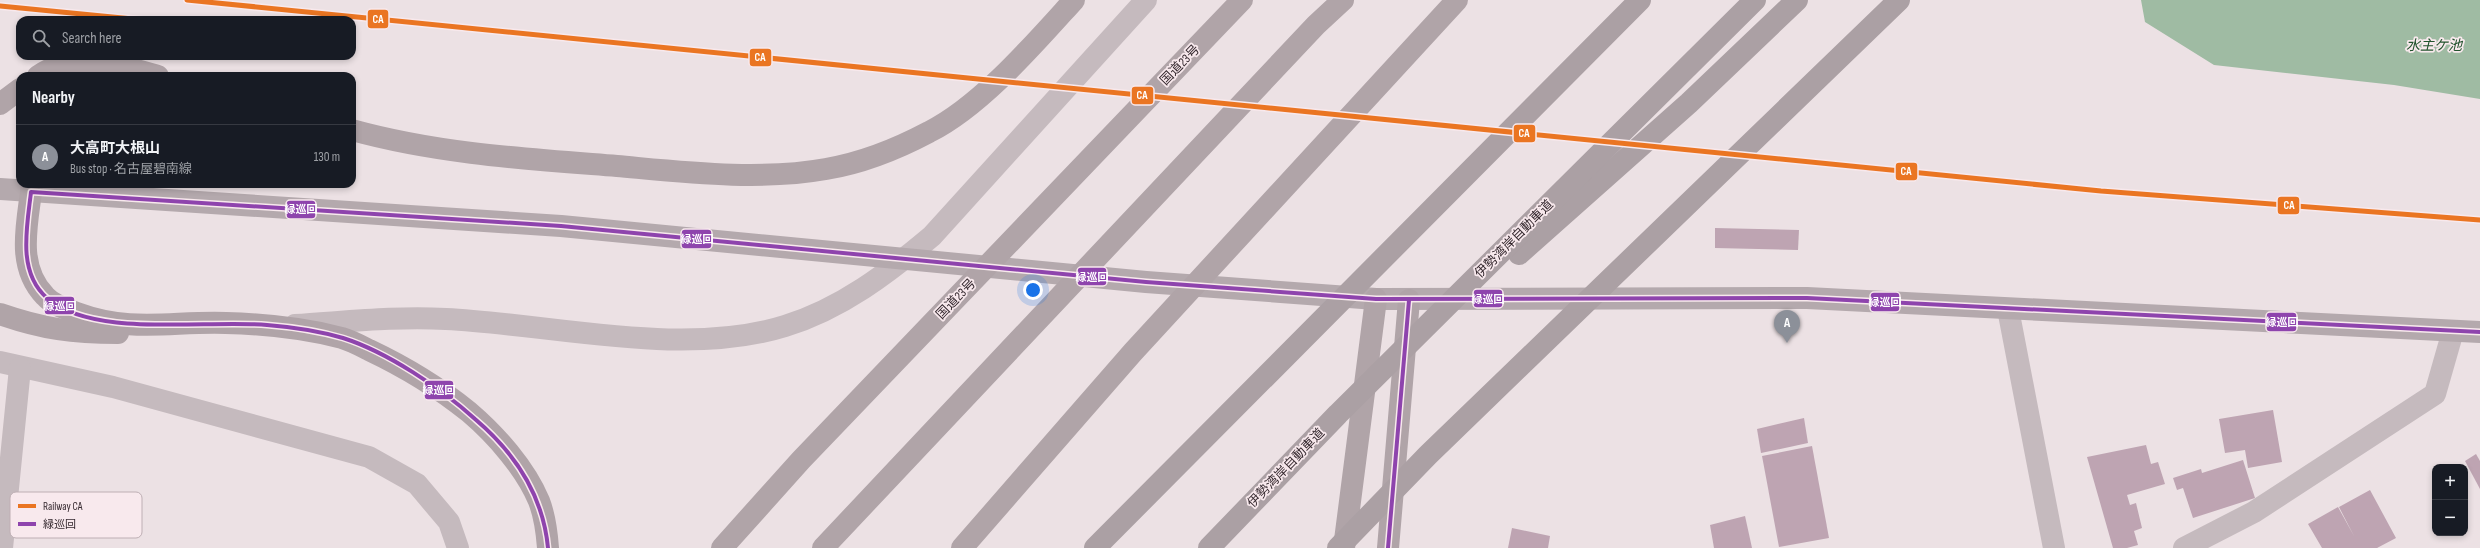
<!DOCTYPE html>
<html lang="en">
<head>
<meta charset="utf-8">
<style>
  :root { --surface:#171b24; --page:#20242c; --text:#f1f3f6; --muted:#9ea1a6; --line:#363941; --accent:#8c9099 }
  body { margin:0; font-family:"Sofia Sans Condensed","Noto Sans JP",sans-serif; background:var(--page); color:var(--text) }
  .controls { position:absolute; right:12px; bottom:12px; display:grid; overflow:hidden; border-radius:8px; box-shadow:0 2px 6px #0003 }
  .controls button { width:36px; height:36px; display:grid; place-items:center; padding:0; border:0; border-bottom:1px solid var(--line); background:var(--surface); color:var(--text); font:20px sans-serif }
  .you { position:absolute; left:1033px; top:290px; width:14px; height:14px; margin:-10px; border:3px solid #fff; border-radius:50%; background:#1a73e8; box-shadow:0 0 0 6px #1a73e833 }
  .badge { display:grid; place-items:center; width:26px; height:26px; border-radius:50%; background:var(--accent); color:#fff; font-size:13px; font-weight:700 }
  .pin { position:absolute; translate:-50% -33px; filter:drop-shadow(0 1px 2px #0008) }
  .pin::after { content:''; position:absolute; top:21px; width:14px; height:12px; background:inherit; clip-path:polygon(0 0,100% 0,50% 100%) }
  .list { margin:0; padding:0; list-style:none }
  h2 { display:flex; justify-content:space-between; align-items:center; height:52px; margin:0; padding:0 16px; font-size:17px }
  h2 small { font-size:13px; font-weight:400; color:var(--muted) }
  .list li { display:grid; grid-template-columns:26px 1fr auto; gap:12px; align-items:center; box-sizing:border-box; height:64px; padding:0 16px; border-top:1px solid var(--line) }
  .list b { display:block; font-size:15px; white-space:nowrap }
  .list p { margin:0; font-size:13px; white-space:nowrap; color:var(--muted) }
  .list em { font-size:13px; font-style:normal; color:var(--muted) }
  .icon { flex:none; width:22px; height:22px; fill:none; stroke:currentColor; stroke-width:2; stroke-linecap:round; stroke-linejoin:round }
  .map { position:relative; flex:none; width:2480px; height:548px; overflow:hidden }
  .search { position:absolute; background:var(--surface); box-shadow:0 2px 6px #0003; left:16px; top:16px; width:340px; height:44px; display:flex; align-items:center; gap:10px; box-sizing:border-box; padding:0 14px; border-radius:12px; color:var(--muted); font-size:15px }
  .panel { position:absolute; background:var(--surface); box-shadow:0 2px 6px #0003; left:16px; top:72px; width:340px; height:116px; border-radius:12px }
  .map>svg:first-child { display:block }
  .water { fill:#9fbba3 }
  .building { fill:#bea4b2 }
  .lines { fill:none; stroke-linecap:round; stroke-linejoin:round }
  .minor { stroke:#c5babe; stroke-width:22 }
  .primary { stroke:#b4a9ad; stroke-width:22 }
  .trunk { stroke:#b0a4a8; stroke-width:22 }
  .motorway { stroke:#aba0a4; stroke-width:22 }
  .bus-1-casing { stroke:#f8e9ed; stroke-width:7 }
  .bus-1 { stroke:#8e44ad; stroke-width:4 }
  .rail-1-casing { stroke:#f8e9ed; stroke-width:8 }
  .rail-1 { stroke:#ea7522; stroke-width:5 }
  .labels { text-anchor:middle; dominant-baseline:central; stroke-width:3.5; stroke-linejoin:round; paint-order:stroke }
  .street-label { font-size:13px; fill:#35292f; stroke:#f8e9ed }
  .water-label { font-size:14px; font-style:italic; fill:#22532d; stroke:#f8e9ed }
  .key { fill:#f8e9ed; stroke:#beafb4; stroke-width:1 }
  .key-label { font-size:11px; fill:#35292f }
  .line-badge { stroke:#f8e9ed; stroke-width:1.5 }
  .badge-label { font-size:11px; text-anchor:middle; font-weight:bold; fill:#fff }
</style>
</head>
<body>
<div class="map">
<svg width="2480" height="548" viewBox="0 0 2480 548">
  <rect width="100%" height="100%" fill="#ece1e4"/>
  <!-- water -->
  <polygon class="water" points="2141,0 2480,0 2480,99 2394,85 2214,65 2145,22"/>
  <!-- building -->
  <g class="building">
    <polygon points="1715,228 1799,230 1798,250 1715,248"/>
    <polygon points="2273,410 2282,462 2248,468 2245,450 2225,453 2219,419"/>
    <polygon points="1804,418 1808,443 1761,453 1757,429"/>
    <polygon points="2146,445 2151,464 2158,462 2165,484 2127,495 2130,505 2136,503 2142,528 2134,531 2138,545 2127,548 2113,548 2087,457"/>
    <polygon points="1812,446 1829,538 1779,547 1762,456"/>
    <polygon points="2476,454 2480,461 2480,489 2465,461"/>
    <polygon points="2243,460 2255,498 2193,518 2183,488 2177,490 2173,478 2201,469 2202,473"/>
    <polygon points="2370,490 2396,538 2377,548 2322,548 2308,524 2338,507 2354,536 2339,507"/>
    <polygon points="1745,516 1752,548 1714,548 1710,525"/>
    <polygon points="1512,528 1550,536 1548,548 1508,548"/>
  </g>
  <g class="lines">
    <!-- minor -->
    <g class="minor">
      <polyline points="2008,309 2054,548"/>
      <path d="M295,325C345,322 396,316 446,319C551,324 683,358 785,326C841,309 888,273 932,236L1146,0"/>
      <polyline points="0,362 113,387 369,457 417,484 449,522 458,548"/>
      <polyline points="2,548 20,368"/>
      <polyline points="2184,548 2254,512 2435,394 2453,331"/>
    </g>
    <!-- primary -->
    <polyline class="primary" points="0,189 561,226 1146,282 1376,299 1807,298 2480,332"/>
    <!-- trunk -->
    <g class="trunk">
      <path d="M38,76C75,51 119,65 158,76"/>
      <polyline points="0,104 20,89"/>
      <path d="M352,130C439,154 528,159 617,166C684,172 759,181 826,169C862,163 897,149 929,132C981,106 1035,43 1074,0"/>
      <path d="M32,184C28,222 15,265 45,296C53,305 66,309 77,313C131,333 172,321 226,323C264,324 305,328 342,338C352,341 361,346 369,350C405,367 438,387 469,412C496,435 525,468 539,501C544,514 547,534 548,548"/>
      <path d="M0,314C43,329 73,333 118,333"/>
      <polyline points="722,548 801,460 1242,0"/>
      <polyline points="823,548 1316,25 1343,0"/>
      <polyline points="962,548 1133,352 1457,0"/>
      <polyline points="1344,548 1376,299"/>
      <polyline points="1388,548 1409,300"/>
    </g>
    <!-- motorway -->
    <g class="motorway">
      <polyline points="1519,254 1689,103 1797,0"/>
      <polyline points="1095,548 1640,0"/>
      <polyline points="1209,548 1338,414 1755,0"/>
      <polyline points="1338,548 1428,455 1899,0"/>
    </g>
    <!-- bus-1 casing -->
    <g class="bus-1-casing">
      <g id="bus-1">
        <path d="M548,548C543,495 515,453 475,419C441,388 387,352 343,338C319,331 292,327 267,325C208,319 94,339 47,298C17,272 27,227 31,192L561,226L1146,282L1376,299L1807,298L2480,332"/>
        <polyline points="1388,548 1409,300"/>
      </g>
    </g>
    <!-- bus-1 -->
    <use href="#bus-1" class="bus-1"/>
    <!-- rail-1 casing -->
    <g class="rail-1-casing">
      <g id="rail-1">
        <polyline points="187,0 2101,191 2480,220"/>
        <polyline points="0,6 143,20"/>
      </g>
    </g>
    <!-- rail-1 -->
    <use href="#rail-1" class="rail-1"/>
  </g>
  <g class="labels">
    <!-- street labels -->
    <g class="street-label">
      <text transform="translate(1180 65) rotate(-46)">国道23号</text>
      <text transform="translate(1514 239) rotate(-45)">伊勢湾岸自動車道</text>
      <text transform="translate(956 299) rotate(-46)">国道23号</text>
      <text transform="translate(1286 468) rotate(-46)">伊勢湾岸自動車道</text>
    </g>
    <!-- water labels -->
    <g class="water-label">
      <text x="2434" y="45">水主ケ池</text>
    </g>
  </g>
  <!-- legend -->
  <rect x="10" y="492" width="132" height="46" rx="6" class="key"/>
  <rect x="18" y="504" width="18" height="4" fill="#ea7522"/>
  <rect x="18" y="522" width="18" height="4" fill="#8e44ad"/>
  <g class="key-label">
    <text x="43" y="510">Railway CA</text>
    <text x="43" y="528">緑巡回</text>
  </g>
  <g class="line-badge">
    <rect x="367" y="9" width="22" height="20" rx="4" fill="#ea7522"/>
    <rect x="749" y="48" width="23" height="19" rx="4" fill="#ea7522"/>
    <rect x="1131" y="86" width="23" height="19" rx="4" fill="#ea7522"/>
    <rect x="1513" y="124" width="23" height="19" rx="4" fill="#ea7522"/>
    <rect x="1895" y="162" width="23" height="19" rx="4" fill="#ea7522"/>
    <rect x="2277" y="196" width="23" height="19" rx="4" fill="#ea7522"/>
    <rect x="286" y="200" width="30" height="19" rx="4" fill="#8e44ad"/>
    <rect x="681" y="229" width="31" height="20" rx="4" fill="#8e44ad"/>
    <rect x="1077" y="267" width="30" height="19" rx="4" fill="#8e44ad"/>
    <rect x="1473" y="289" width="30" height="19" rx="4" fill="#8e44ad"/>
    <rect x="1870" y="292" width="30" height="20" rx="4" fill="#8e44ad"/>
    <rect x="44" y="296" width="31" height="19" rx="4" fill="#8e44ad"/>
    <rect x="2266" y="312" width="31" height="20" rx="4" fill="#8e44ad"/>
    <rect x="424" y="380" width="30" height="20" rx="4" fill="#8e44ad"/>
  </g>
  <g class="badge-label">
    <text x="378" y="23">CA</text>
    <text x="760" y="61">CA</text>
    <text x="1142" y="99">CA</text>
    <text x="1524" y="137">CA</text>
    <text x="1906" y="175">CA</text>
    <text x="2289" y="209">CA</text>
    <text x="301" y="213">緑巡回</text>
    <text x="697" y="243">緑巡回</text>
    <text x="1092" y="281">緑巡回</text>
    <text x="1488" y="303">緑巡回</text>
    <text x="1885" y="306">緑巡回</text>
    <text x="60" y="310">緑巡回</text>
    <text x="2282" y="326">緑巡回</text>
    <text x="439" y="394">緑巡回</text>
  </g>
</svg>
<div class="controls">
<button>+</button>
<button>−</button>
</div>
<div class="you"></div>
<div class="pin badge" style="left:1787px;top:343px">A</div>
<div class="search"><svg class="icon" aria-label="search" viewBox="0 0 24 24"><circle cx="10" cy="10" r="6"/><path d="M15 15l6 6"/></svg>Search here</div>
<section class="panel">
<h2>Nearby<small></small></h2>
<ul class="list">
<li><span class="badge">A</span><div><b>大高町大根山</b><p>Bus stop · 名古屋碧南線</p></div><em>130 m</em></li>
</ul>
</section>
</div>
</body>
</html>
